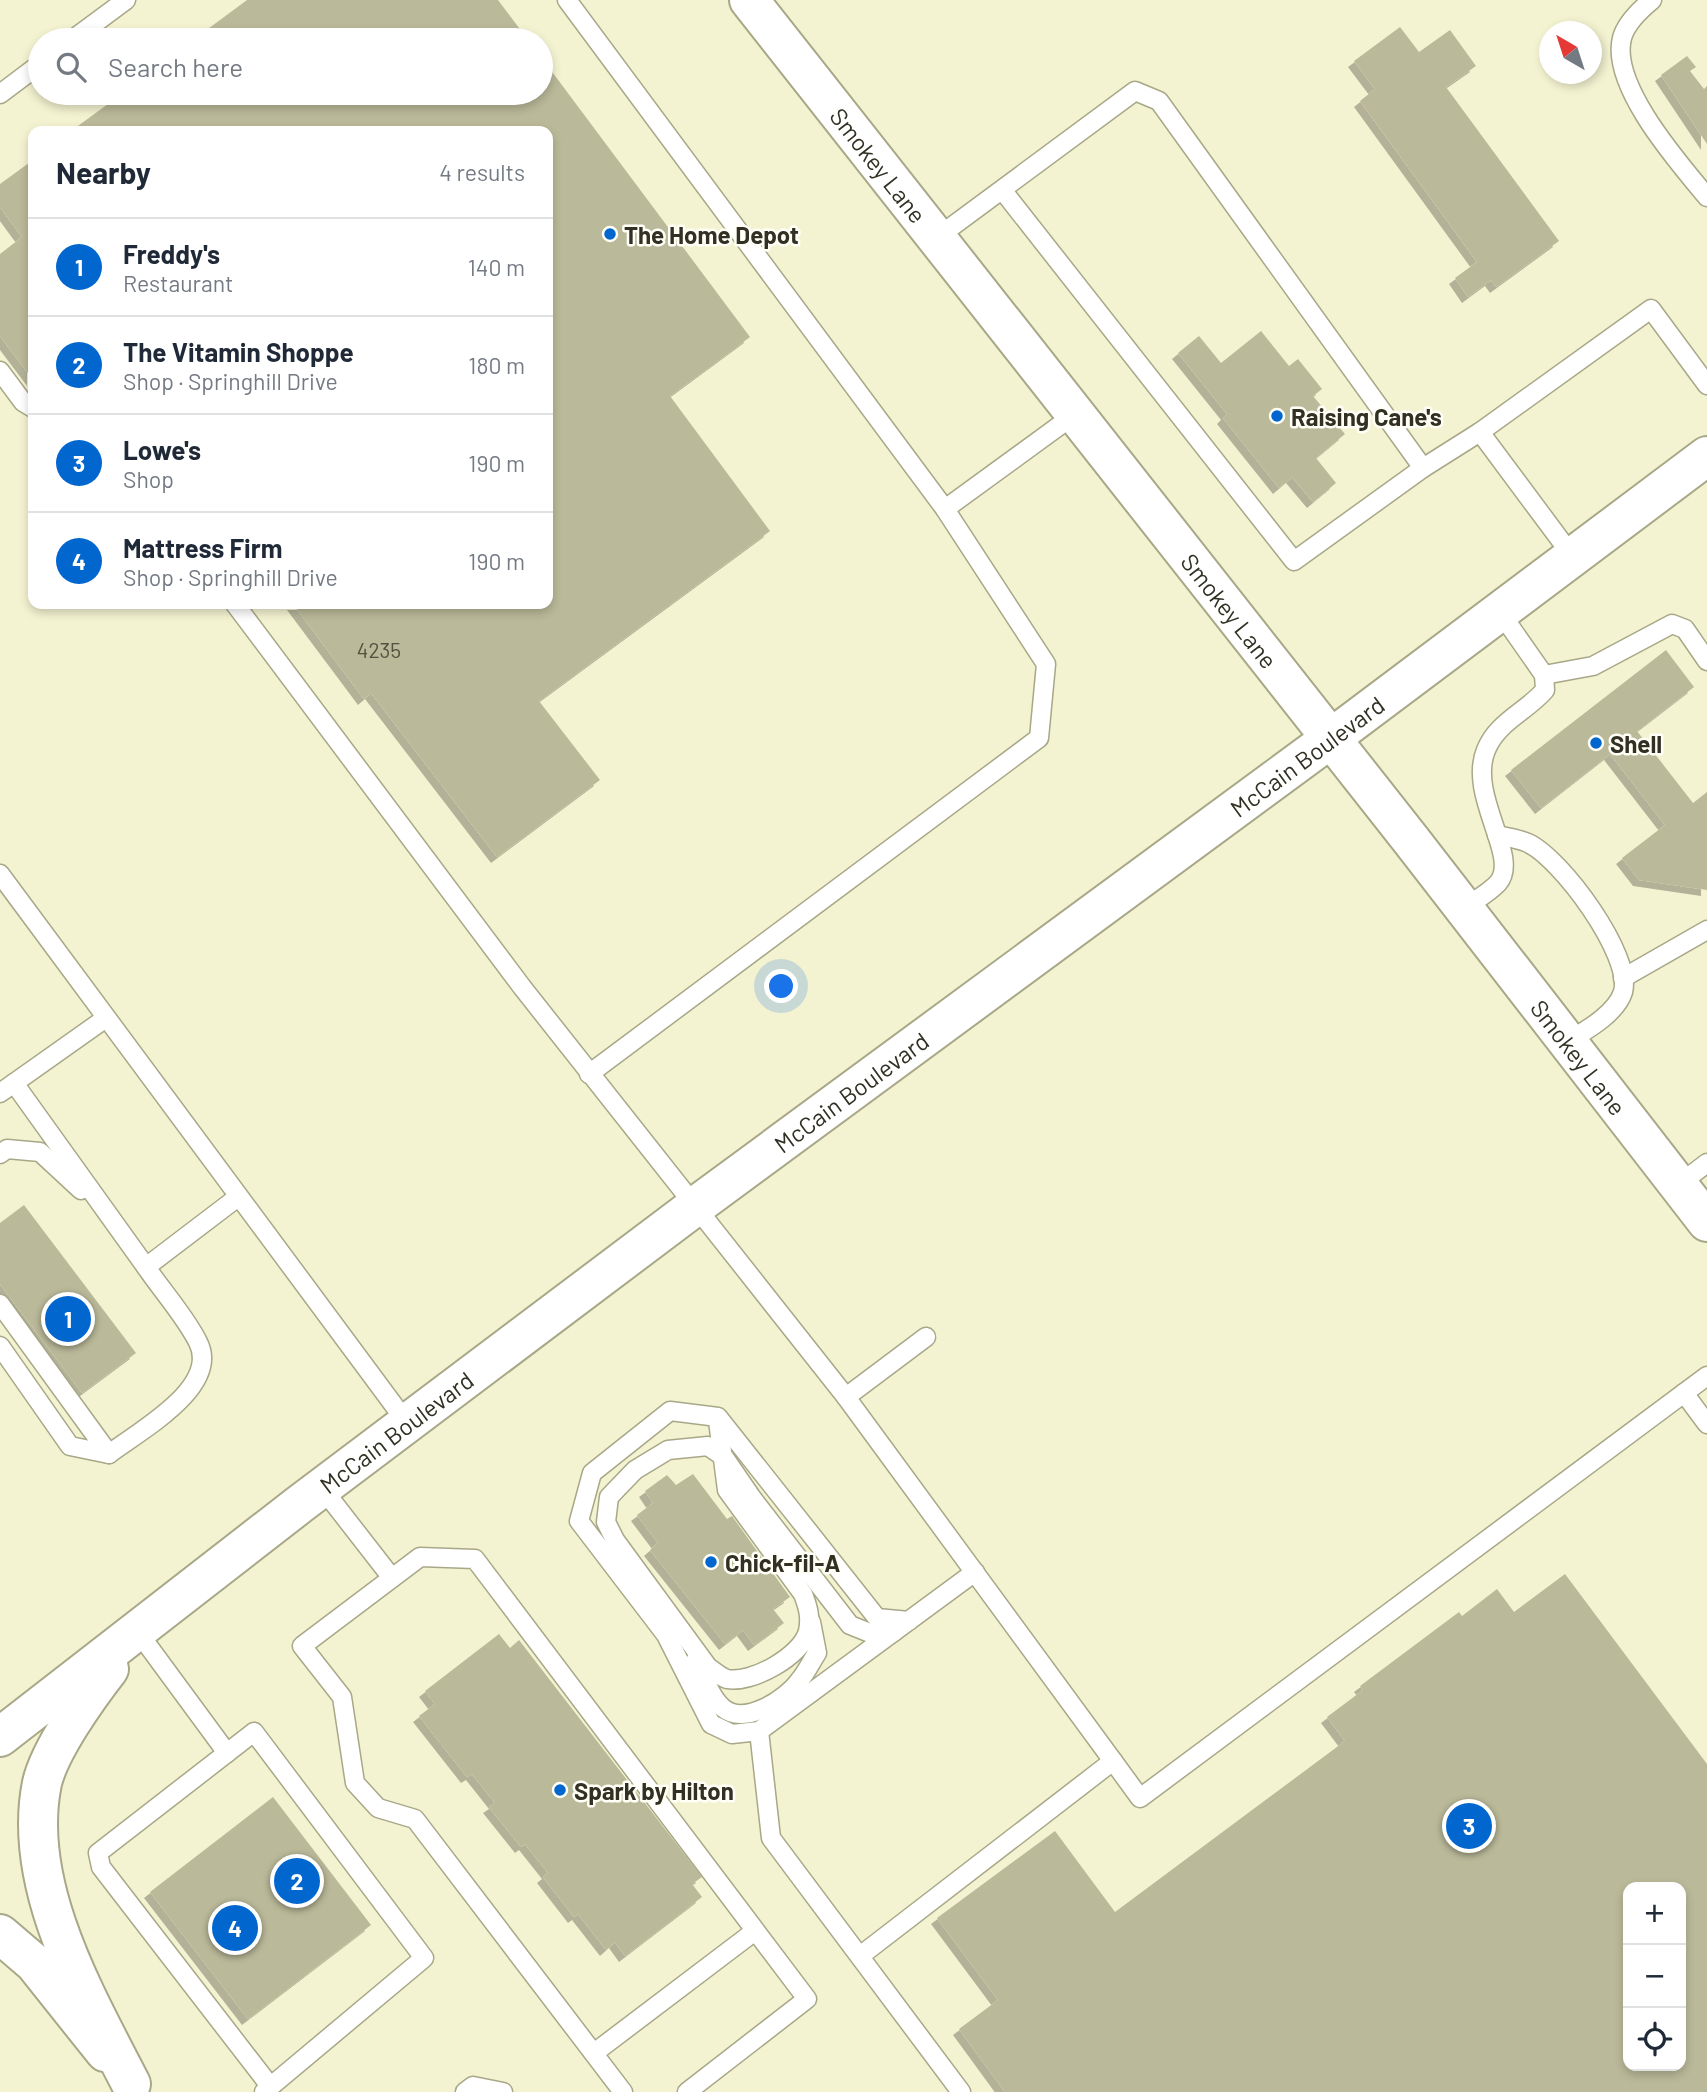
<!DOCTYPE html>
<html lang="en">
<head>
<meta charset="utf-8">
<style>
  :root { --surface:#fff; --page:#f2f2f3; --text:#1f2937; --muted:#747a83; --line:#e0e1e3; --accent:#0167cf }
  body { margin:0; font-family:Barlow,sans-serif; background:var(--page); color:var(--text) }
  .controls { position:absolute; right:21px; bottom:21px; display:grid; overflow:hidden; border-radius:14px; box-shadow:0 4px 10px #0003 }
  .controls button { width:63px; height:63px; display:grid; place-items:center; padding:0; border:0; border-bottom:2px solid var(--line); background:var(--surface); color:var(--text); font:35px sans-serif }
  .compass { position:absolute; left:1539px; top:21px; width:63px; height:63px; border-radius:50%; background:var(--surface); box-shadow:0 4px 10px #0003; rotate:321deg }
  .you { position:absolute; left:782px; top:987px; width:24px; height:24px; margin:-18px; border:5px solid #fff; border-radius:50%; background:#1a73e8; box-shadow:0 0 0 10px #1a73e833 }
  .badge { display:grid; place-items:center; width:46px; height:46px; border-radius:50%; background:var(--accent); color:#fff; font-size:23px; font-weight:700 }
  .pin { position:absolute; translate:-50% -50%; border:4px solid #fff; box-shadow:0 2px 7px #0006 }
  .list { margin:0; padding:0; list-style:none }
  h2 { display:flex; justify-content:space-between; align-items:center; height:91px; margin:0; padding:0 28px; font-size:30px }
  h2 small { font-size:23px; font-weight:400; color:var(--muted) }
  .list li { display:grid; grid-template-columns:46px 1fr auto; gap:21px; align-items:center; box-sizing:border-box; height:98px; padding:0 28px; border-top:2px solid var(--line) }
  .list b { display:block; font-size:26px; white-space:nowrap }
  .list p { margin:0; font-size:23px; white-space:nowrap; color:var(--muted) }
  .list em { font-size:23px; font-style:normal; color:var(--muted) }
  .icon { flex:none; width:38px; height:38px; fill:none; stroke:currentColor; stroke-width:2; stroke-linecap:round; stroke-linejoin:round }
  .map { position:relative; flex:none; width:1707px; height:2092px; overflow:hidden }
  .search { position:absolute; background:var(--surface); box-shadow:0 4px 10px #0003; left:28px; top:28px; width:525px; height:77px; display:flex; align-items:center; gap:18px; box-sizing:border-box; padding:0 24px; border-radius:38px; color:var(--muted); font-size:26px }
  .panel { position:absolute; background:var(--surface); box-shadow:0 4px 10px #0003; left:28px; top:126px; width:525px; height:483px; border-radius:14px }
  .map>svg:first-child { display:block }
  .building { fill:#bab999; fill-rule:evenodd; filter:url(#shadow) }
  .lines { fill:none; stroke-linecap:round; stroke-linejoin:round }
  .service-casing { stroke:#a8a787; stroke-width:21 }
  .tertiary-casing { stroke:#a8a787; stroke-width:42 }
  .secondary-casing { stroke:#a8a787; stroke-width:42 }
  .primary-casing { stroke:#a8a787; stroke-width:42 }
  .service { stroke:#fff; stroke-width:18 }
  .tertiary { stroke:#fff; stroke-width:38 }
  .secondary { stroke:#fff; stroke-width:38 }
  .primary { stroke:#fff; stroke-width:38 }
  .poi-dot { fill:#0167cf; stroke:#fffff8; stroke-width:2.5 }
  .labels { text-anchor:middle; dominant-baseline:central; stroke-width:5; stroke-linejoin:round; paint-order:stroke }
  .number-label { font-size:21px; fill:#535240 }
  .street-label { font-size:24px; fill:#313023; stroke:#fffff8 }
  .poi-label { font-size:24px; font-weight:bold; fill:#313023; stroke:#fffff8; text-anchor:start }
</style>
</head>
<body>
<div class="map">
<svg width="1707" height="2092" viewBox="0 0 1707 2092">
  <defs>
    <filter id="shadow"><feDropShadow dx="-6" dy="6" stdDeviation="0" flood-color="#0004"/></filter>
  </defs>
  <rect width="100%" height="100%" fill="#f4f3d1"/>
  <!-- building -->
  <g class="building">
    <polygon points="247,0 498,0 528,40 193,40"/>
    <polygon points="1400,27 1419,52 1450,30 1476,66 1446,87 1559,241 1496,287 1491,280 1468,297 1455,278 1477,262 1360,101 1375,89 1354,61"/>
    <polygon points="1687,56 1696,67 1690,71 1704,89 1707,86 1707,144 1661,75"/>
    <polygon points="541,57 750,337 670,396 770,531 539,701 600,780 497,857 371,693 364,699 293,604 548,604 548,131 71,131 123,93 541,93"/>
    <polygon points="33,160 33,380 0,336 0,254 22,237 0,207 0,184"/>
    <polygon points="1261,331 1289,366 1298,359 1322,389 1313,396 1345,434 1316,458 1336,483 1313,502 1292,477 1279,488 1223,418 1227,414 1178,353 1199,336 1221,363"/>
    <polygon points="1666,650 1694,687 1637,731 1693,803 1707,792 1707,890 1639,880 1622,858 1665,825 1610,754 1541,808 1511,770"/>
    <polygon points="24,1205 136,1353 82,1393 0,1284 0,1223"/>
    <polygon points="693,1474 727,1519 732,1516 790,1597 773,1609 784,1623 754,1645 743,1630 725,1644 650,1550 658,1543 637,1515 653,1503 645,1491 667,1475 676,1485"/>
    <path d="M1565,1574L1707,1764V2092H1005L959,2029L998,2000L937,1918L1055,1831L1115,1912L1345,1741L1327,1717L1363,1690L1360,1686L1459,1612L1462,1616L1497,1589L1514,1612ZM1628,1887H1681V2066H1628Z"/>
    <polygon points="499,1634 510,1648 519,1640 702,1877 692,1884 702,1897 625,1956 615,1942 606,1950 578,1914 574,1917 543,1877 548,1873 525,1844 521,1847 489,1807 495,1803 472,1774 467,1777 419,1716 435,1704 425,1691"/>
    <polygon points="273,1797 371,1925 248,2019 150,1892"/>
  </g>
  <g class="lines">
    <!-- service casing -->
    <g class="service-casing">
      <g id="service">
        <polyline points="567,0 945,509"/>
        <path d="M1652,0C1641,9 1626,23 1622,38C1610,85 1678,162 1707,197"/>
        <polyline points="72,40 126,0"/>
        <polyline points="0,94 40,64"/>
        <polyline points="1003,191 1294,561 1423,468"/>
        <polyline points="935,239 1135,91 1159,101 1423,468 1480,432 1651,309 1707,385"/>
        <polyline points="0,371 23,402 33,408"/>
        <polyline points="1480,432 1573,557"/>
        <polyline points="235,604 522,987 846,1397 1113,1761"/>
        <polyline points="1544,675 1593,666 1672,624 1685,629 1707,661"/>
        <path d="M1497,835C1507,837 1519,839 1528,843C1561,858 1633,956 1623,992C1616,1014 1585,1031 1567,1042"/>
        <polyline points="0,874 407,1423"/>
        <path d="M1464,908C1474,901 1489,893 1498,883C1521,857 1467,796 1486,750C1497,722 1526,712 1545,690L1544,675L1500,612"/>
        <polyline points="1623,978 1707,930"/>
        <polyline points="589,1074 1039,738 1046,664 945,509 1074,415"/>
        <polyline points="14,1083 146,1267"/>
        <polyline points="0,1093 106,1018"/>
        <polyline points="0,1154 7,1149 40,1152 81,1190"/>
        <polyline points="1678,1185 1707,1163"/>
        <polyline points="0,1304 109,1454"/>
        <path d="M0,1346L70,1446L109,1454C139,1431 221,1387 198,1342C185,1316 163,1292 146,1267L238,1197"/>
        <polyline points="1684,1393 1707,1424"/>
        <polyline points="846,1397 926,1337"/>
        <path d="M718,1421L727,1490L803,1594C808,1607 811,1617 808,1631C802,1656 751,1684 727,1679C720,1677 714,1671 708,1667L615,1540L606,1522L609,1497L635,1470L668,1450L708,1446L724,1457L752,1498L850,1625L870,1633L894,1632"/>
        <polyline points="322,1488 392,1578"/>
        <polyline points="909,1621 877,1618 718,1417 670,1411 592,1473 579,1521 666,1635 711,1724 732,1734 759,1731 975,1572"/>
        <polyline points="138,1632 227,1753"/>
        <path d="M696,1659C704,1675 709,1696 723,1708C744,1726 785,1700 799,1681C806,1673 811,1662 817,1653L811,1622"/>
        <polyline points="759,1731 771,1838 961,2092"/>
        <polyline points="860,1956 1113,1761 1140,1798 1707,1376"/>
        <polyline points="594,2053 755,1931"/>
        <polyline points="264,2092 424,1958 254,1732 98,1853 101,1867 270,2086"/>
        <polyline points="465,2092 473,2086 503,2092"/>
        <polyline points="623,2092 415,1819 378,1808 355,1783 342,1697 302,1646 420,1557 475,1559 807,1999 687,2092"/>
      </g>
    </g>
    <!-- tertiary casing -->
    <g class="tertiary-casing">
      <g id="tertiary">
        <path id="s1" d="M749,0L1411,840L1707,1222"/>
      </g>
    </g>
    <!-- secondary casing -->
    <g class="secondary-casing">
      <polyline id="secondary" points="0,1934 34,1963 105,2052"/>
    </g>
    <!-- primary casing -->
    <g class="primary-casing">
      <g id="primary">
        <path d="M109,1669C88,1696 50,1749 42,1783C21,1885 86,1996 131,2084"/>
        <path id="s2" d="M0,1737L300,1504L693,1208L1330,739L1707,456"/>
      </g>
    </g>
    <!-- service -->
    <use href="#service" class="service"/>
    <!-- tertiary -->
    <use href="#tertiary" class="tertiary"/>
    <!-- secondary -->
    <use href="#secondary" class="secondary"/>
    <!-- primary -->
    <use href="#primary" class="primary"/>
  </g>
  <!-- markers -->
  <g class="poi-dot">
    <circle cx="610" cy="234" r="7"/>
    <circle cx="1277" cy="416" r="7"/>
    <circle cx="1596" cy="743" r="7"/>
    <circle cx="711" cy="1562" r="7"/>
    <circle cx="560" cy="1790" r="7"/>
  </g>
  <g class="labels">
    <!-- number labels -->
    <g class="number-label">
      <text x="379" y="649">4235</text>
    </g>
    <!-- street labels -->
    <g class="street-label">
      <text stroke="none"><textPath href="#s1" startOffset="210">Smokey Lane</textPath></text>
      <text stroke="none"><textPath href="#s1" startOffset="777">Smokey Lane</textPath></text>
      <text stroke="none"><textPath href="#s2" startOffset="1634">McCain Boulevard</textPath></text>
      <text stroke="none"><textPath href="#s1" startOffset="1344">Smokey Lane</textPath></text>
      <text stroke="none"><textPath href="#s2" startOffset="1068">McCain Boulevard</textPath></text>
      <text stroke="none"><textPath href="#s2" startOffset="500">McCain Boulevard</textPath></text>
    </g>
    <!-- poi labels -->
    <g class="poi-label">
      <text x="624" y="234">The Home Depot</text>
      <text x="1291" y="416">Raising Cane's</text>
      <text x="1610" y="743">Shell</text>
      <text x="725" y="1562">Chick-fil-A</text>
      <text x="574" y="1790">Spark by Hilton</text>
    </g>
  </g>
</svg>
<div class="controls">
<button>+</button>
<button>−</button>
<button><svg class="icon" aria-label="locate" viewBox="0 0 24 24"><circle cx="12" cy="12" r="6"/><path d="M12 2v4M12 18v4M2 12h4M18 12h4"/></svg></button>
</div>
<svg class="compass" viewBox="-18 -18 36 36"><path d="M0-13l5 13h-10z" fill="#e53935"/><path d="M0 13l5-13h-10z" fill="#747a83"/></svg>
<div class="you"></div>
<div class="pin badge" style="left:68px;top:1319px">1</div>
<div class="pin badge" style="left:297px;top:1881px">2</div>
<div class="pin badge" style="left:1469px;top:1826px">3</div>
<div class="pin badge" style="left:235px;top:1928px">4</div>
<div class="search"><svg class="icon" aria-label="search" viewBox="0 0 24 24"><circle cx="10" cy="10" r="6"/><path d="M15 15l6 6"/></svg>Search here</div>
<section class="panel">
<h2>Nearby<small>4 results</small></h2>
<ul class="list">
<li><span class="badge">1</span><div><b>Freddy's</b><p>Restaurant</p></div><em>140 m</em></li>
<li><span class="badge">2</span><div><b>The Vitamin Shoppe</b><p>Shop · Springhill Drive</p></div><em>180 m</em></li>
<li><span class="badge">3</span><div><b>Lowe's</b><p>Shop</p></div><em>190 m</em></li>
<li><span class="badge">4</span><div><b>Mattress Firm</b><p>Shop · Springhill Drive</p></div><em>190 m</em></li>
</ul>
</section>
</div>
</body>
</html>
